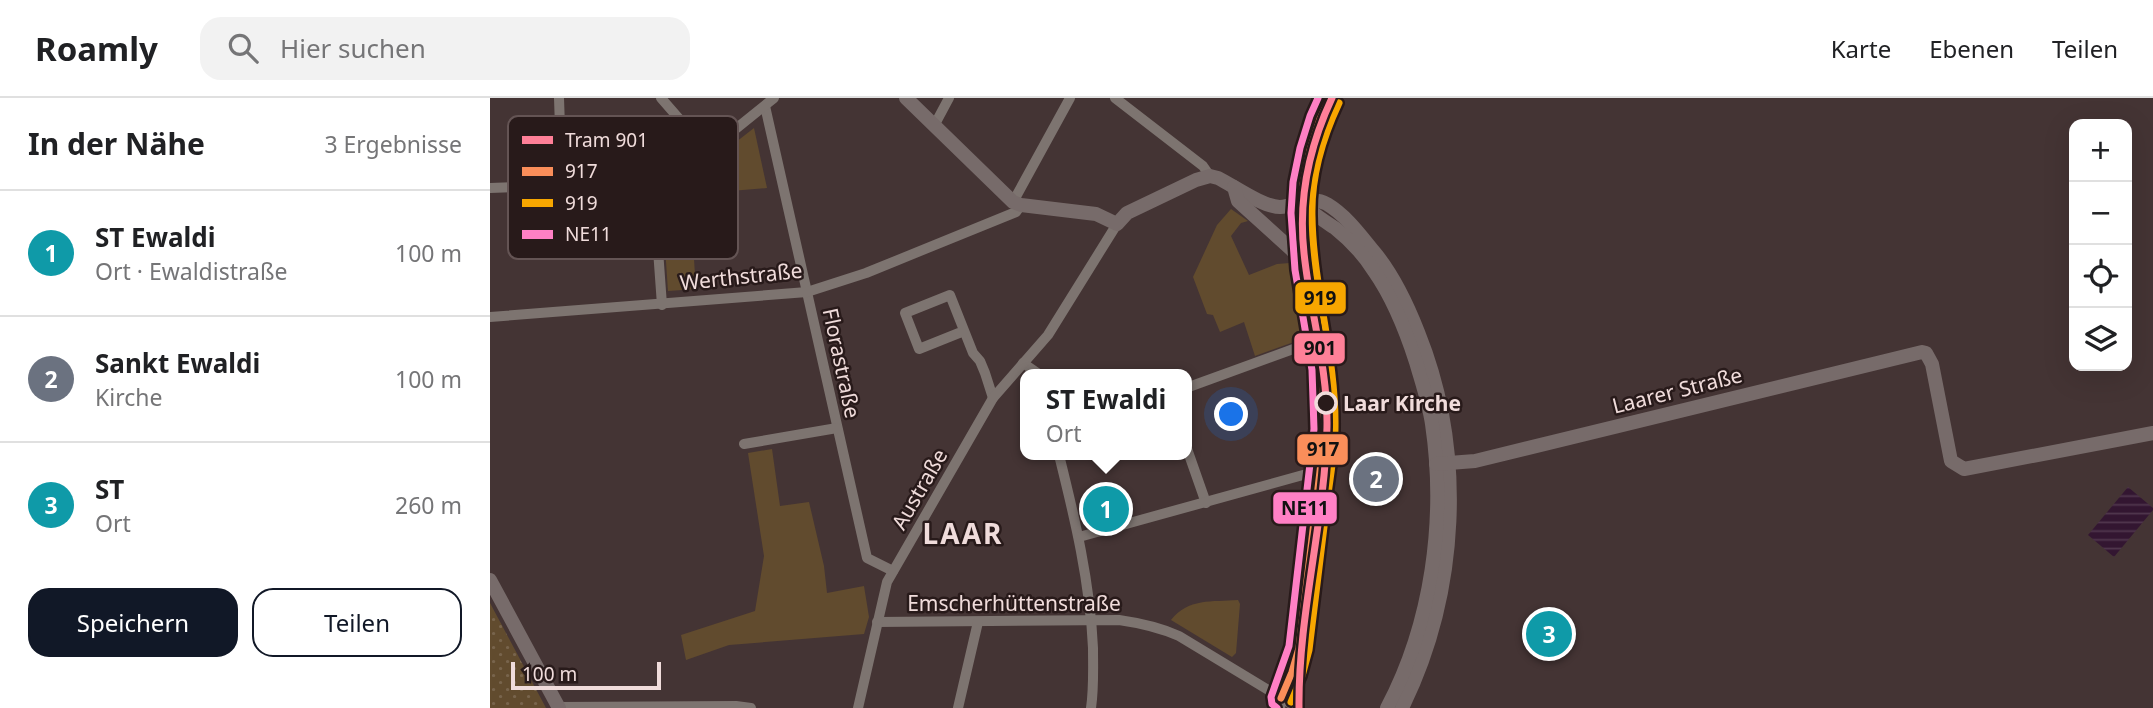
<!DOCTYPE html>
<html lang="de">
<head>
<meta charset="utf-8">
<style>
  :root { --surface:#fff; --page:#f2f2f2; --text:#202124; --muted:#757577; --line:#e0e0e0; --accent:#111827 }
  body { margin:0; font-family:"Noto Sans",sans-serif; background:var(--page); color:var(--text) }
  .controls { position:absolute; right:21px; top:21px; display:grid; overflow:hidden; border-radius:14px; box-shadow:0 7px 28px #0002 }
  .controls button { width:63px; height:63px; display:grid; place-items:center; padding:0; border:0; border-bottom:2px solid var(--line); background:var(--surface); color:var(--text); font:35px sans-serif }
  .scale { position:absolute; left:21px; bottom:18px; width:150px; box-sizing:border-box; padding-left:7px; border:4px solid #f0dcdb; border-top:0; font-size:19px; line-height:24px; white-space:nowrap; color:#f0dcdb; -webkit-text-stroke:5px #281a1a; paint-order:stroke }
  .you { position:absolute; left:742px; top:317px; width:24px; height:24px; margin:-18px; border:5px solid #fff; border-radius:50%; background:#1a73e8; box-shadow:0 0 0 10px #1a73e833 }
  .badge { display:grid; place-items:center; width:46px; height:46px; border-radius:50%; background:var(--accent); color:#fff; font-size:23px; font-weight:700 }
  .pin { position:absolute; translate:-50% -50%; border:4px solid #fff; box-shadow:0 2px 7px #0006 }
  .popup { position:absolute; left:530px; top:271px; width:172px; height:91px; box-sizing:border-box; display:grid; place-content:center; border-radius:14px; background:var(--surface); filter:drop-shadow(0 2px 5px #0005); font-size:23px; white-space:nowrap; color:var(--muted) }
  .popup b { font-size:26px; color:var(--text) }
  .popup::after { content:''; position:absolute; left:50%; top:100%; margin-left:-14px; border:14px solid transparent; border-top-color:var(--surface) }
  .list { margin:0; padding:0; list-style:none }
  h2 { display:flex; justify-content:space-between; align-items:center; height:91px; margin:0; padding:0 28px; font-size:30px }
  h2 small { font-size:23px; font-weight:400; color:var(--muted) }
  .list li { display:grid; grid-template-columns:46px 1fr auto; gap:21px; align-items:center; box-sizing:border-box; height:126px; padding:0 28px; border-top:2px solid var(--line) }
  .list b { display:block; font-size:26px; white-space:nowrap }
  .list p { margin:0; font-size:23px; white-space:nowrap; color:var(--muted) }
  .list em { font-size:23px; font-style:normal; color:var(--muted) }
  .actions { display:flex; gap:14px; padding:21px 28px }
  .actions a { flex:1; padding:16px 0; border:2px solid var(--accent); border-radius:21px; text-align:center; font-size:24px; color:var(--accent) }
  .actions .main { background:var(--accent); color:#fff }
  .icon { flex:none; width:38px; height:38px; fill:none; stroke:currentColor; stroke-width:2; stroke-linecap:round; stroke-linejoin:round }
  .map { position:relative; flex:none; width:1663px; height:610px; overflow:hidden }
  header { display:flex; align-items:center; gap:42px; box-sizing:border-box; height:98px; padding:0 35px; background:var(--surface); border-bottom:2px solid var(--line) }
  header strong { font-size:33px }
  nav { display:flex; gap:38px; margin-inline-start:auto; font-size:24px }
  .search { width:490px; height:63px; background:var(--page); display:flex; align-items:center; gap:18px; box-sizing:border-box; padding:0 24px; border-radius:21px; color:var(--muted); font-size:26px }
  main { display:flex }
  aside { flex:1; background:var(--surface) }
  .map>svg:first-child { display:block }
  .grass { fill:url(#grass-dots) }
  .green { fill:#614b2e }
  .water { fill:url(#water-rules) }
  .lines { fill:none; stroke-linecap:round; stroke-linejoin:round }
  .street { stroke:#7d7470; stroke-width:10 }
  .secondary { stroke:#776b6a; stroke-width:14 }
  .bus-1-casing { stroke:#281a1a; stroke-width:12 }
  .bus-2-casing { stroke:#281a1a; stroke-width:12 }
  .bus-3-casing { stroke:#281a1a; stroke-width:12 }
  .bus-1 { stroke:#fa8e5a; stroke-width:7 }
  .bus-2 { stroke:#f7a600; stroke-width:7 }
  .bus-3 { stroke:#ff80c5; stroke-width:7 }
  .tram-1-casing { stroke:#281a1a; stroke-width:12 }
  .tram-1 { stroke:#ff8098; stroke-width:7 }
  .stop-dot { fill:#281a1a; stroke:#f0dcdb; stroke-width:3.5 }
  .labels { text-anchor:middle; dominant-baseline:central; stroke-width:5; stroke-linejoin:round; paint-order:stroke }
  .street-label { font-size:21px; fill:#f0dcdb; stroke:#281a1a }
  .stop-label { font-size:21px; font-weight:bold; fill:#f0dcdb; stroke:#281a1a; text-anchor:start }
  .district-label { font-size:28px; font-weight:bold; letter-spacing:2px; fill:#f0dcdb; stroke:#281a1a }
  .key { fill:#281a1a; stroke:#645454; stroke-width:2 }
  .key-label { font-size:19px; fill:#f0dcdb }
  .line-badge { stroke:#281a1a; stroke-width:2.5 }
  .pale-badge-label { font-size:19px; text-anchor:middle; font-weight:bold; fill:#111 }
</style>
</head>
<body>
<header>
<strong>Roamly</strong>
<div class="search"><svg class="icon" aria-label="search" viewBox="0 0 24 24"><circle cx="10" cy="10" r="6"/><path d="M15 15l6 6"/></svg>Hier suchen</div>
<nav><a>Karte</a><a>Ebenen</a><a>Teilen</a></nav>
</header>
<main>
<aside>
<h2>In der Nähe<small>3 Ergebnisse</small></h2>
<ul class="list">
<li><span class="badge" style="background:#0f9aa8">1</span><div><b>ST Ewaldi</b><p>Ort · Ewaldistraße</p></div><em>100 m</em></li>
<li><span class="badge" style="background:#6b7280">2</span><div><b>Sankt Ewaldi</b><p>Kirche</p></div><em>100 m</em></li>
<li><span class="badge" style="background:#0f9aa8">3</span><div><b>ST</b><p>Ort</p></div><em>260 m</em></li>
</ul>
<div class="actions"><a class="main">Speichern</a><a>Teilen</a></div>
</aside>
<div class="map">
<svg width="1663" height="610" viewBox="0 0 1663 610">
  <defs>
    <pattern id="grass-dots" width="8" height="8" patternUnits="userSpaceOnUse" patternTransform="scale(1.75)"><rect width="8" height="8" fill="#614b2e"/><path d="M2 2h.1M6 6h.1" fill="none" stroke="#78644c" stroke-width="1.8" stroke-linecap="round"/></pattern>
    <pattern id="water-rules" width="6" height="5" patternUnits="userSpaceOnUse" patternTransform="scale(1.75)"><rect width="6" height="5" fill="#331631"/><path d="M0 2.5h6" fill="none" stroke="#51374e"/></pattern>
  </defs>
  <rect width="100%" height="100%" fill="#443434"/>
  <!-- grass -->
  <polygon class="grass" points="0,505 56,610 0,610"/>
  <!-- green -->
  <g class="green">
    <polygon points="264,30 277,90 216,95 214,69"/>
    <polygon points="741,111 758,123 751,125 741,138 759,177 787,166 800,165 801,171 803,171 815,243 801,245 765,258 754,224 730,234 723,217 717,216 703,179 727,127"/>
    <polygon points="202,132 206,191 178,193 174,134"/>
    <polygon points="282,351 290,408 319,404 334,468 337,495 374,488 379,519 374,536 239,547 196,562 191,537 265,513 274,458 258,355"/>
    <path d="M748,502L750,506L746,555L742,559L681,522C698,500 722,504 748,502Z"/>
  </g>
  <!-- water -->
  <polygon class="water" points="1638,389 1663,410 1663,412 1624,459 1598,437"/>
  <g class="lines">
    <!-- street -->
    <g class="street">
      <polyline points="69,0 72,87"/>
      <polyline points="171,0 218,54"/>
      <polyline points="625,0 713,68 720,78"/>
      <polyline points="275,8 377,460 403,473"/>
      <polyline points="444,28 459,0"/>
      <polyline points="163,83 172,207"/>
      <polyline points="0,90 181,83 284,0"/>
      <polyline points="523,104 580,0"/>
      <polyline points="0,219 317,194 376,175 526,114 531,107"/>
      <polyline points="474,233 429,251 415,215 460,197 483,255 490,263 495,275 503,300"/>
      <polyline points="533,265 549,276"/>
      <polyline points="696,290 828,242"/>
      <polyline points="254,346 347,330"/>
      <polyline points="696,348 716,405"/>
      <path d="M569,357C585,421 600,484 603,550C603,570 604,590 601,610"/>
      <polyline points="589,439 831,372"/>
      <path d="M387,524L629,522C650,525 669,529 689,538L808,610"/>
      <polyline points="68,609 246,608 261,610"/>
      <polyline points="368,610 397,484 503,300 558,237 627,126"/>
      <polyline points="468,610 488,524"/>
      <path d="M790,610C793,591 804,570 809,550L835,331L831,265L812,149V103"/>
    </g>
    <!-- secondary -->
    <g class="secondary">
      <path d="M416,0L523,104L531,107L606,116L627,126L637,115L706,82L720,78L728,80C744,88 773,109 790,109C806,108 821,97 837,106C857,118 871,138 885,155C904,178 917,206 928,234C976,353 969,494 912,610"/>
      <polyline points="744,89 748,103 801,151 814,165"/>
      <path d="M812,103C821,115 833,122 845,130C860,142 874,157 884,173C903,200 916,233 926,264C932,285 939,305 942,326C956,421 942,525 897,610"/>
      <path d="M812,103C815,68 823,32 840,0"/>
      <polyline points="946,366 985,363 1432,254 1436,255 1442,266 1461,363 1474,371 1663,335"/>
      <polyline points="0,482 69,610"/>
    </g>
    <!-- bus-1 casing -->
    <g class="bus-1-casing">
      <polyline id="bus-1" points="791,600 802,574 809,550 835,331 832,271 815,170 811,116 813,86 820,52 830,21 840,0"/>
    </g>
    <!-- bus-2 casing -->
    <g class="bus-2-casing">
      <path id="bus-2" d="M801,604L812,578L819,552C825,503 831,453 837,404C840,379 845,354 845,329C846,258 823,189 822,118C821,79 833,39 849,5"/>
    </g>
    <!-- bus-3 casing -->
    <g class="bus-3-casing">
      <polyline id="bus-3" points="787,610 782,606 781,599 799,548 824,331 822,272 805,172 801,115 803,84 810,50 820,18 828,0"/>
    </g>
    <!-- bus-1 -->
    <use href="#bus-1" class="bus-1"/>
    <!-- bus-2 -->
    <use href="#bus-2" class="bus-2"/>
    <!-- bus-3 -->
    <use href="#bus-3" class="bus-3"/>
    <!-- tram-1 casing -->
    <g class="tram-1-casing">
      <path id="tram-1" d="M809,610C808,516 835,423 837,329C838,270 820,214 814,155C808,101 819,49 842,0"/>
    </g>
    <!-- tram-1 -->
    <use href="#tram-1" class="tram-1"/>
  </g>
  <!-- markers -->
  <circle class="stop-dot" cx="836" cy="305" r="10"/>
  <g class="labels">
    <!-- street labels -->
    <g class="street-label">
      <text transform="translate(251 178) rotate(-6)">Werthstraße</text>
      <text transform="translate(352 265) rotate(78)">Florastraße</text>
      <text transform="translate(1187 292) rotate(-14)">Laarer Straße</text>
      <text transform="translate(429 391) rotate(-60)">Austraße</text>
      <text x="524" y="505">Emscherhüttenstraße</text>
    </g>
    <!-- stop labels -->
    <g class="stop-label">
      <text x="853" y="305">Laar Kirche</text>
    </g>
    <!-- district labels -->
    <g class="district-label">
      <text x="473" y="435">LAAR</text>
    </g>
  </g>
  <!-- legend -->
  <rect x="18" y="18" width="230" height="143" rx="10" class="key"/>
  <rect x="32" y="38" width="31" height="8" fill="#ff8098"/>
  <rect x="32" y="69" width="31" height="9" fill="#fa8e5a"/>
  <rect x="32" y="101" width="31" height="8" fill="#f7a600"/>
  <rect x="32" y="132" width="31" height="9" fill="#ff80c5"/>
  <g class="key-label">
    <text x="75" y="49">Tram 901</text>
    <text x="75" y="80">917</text>
    <text x="75" y="112">919</text>
    <text x="75" y="143">NE11</text>
  </g>
  <g class="line-badge">
    <rect x="804" y="183" width="53" height="34" rx="7" fill="#f7a600"/>
    <rect x="803" y="234" width="53" height="33" rx="7" fill="#ff8098"/>
    <rect x="806" y="335" width="53" height="33" rx="7" fill="#fa8e5a"/>
    <rect x="782" y="393" width="66" height="34" rx="7" fill="#ff80c5"/>
  </g>
  <g class="pale-badge-label">
    <text x="830" y="207">919</text>
    <text x="830" y="257">901</text>
    <text x="833" y="358">917</text>
    <text x="815" y="417">NE11</text>
  </g>
</svg>
<div class="controls">
<button>+</button>
<button>−</button>
<button><svg class="icon" aria-label="locate" viewBox="0 0 24 24"><circle cx="12" cy="12" r="6"/><path d="M12 2v4M12 18v4M2 12h4M18 12h4"/></svg></button>
<button><svg class="icon" aria-label="layers" viewBox="0 0 24 24"><path d="M12 4l9 5-9 5-9-5zM3 14l9 5 9-5"/></svg></button>
</div>
<div class="scale">100 m</div>
<div class="you"></div>
<div class="pin badge" style="left:616px;top:411px;background:#0f9aa8">1</div>
<div class="popup"><b>ST Ewaldi</b>Ort</div>
<div class="pin badge" style="left:886px;top:381px;background:#6b7280">2</div>
<div class="pin badge" style="left:1059px;top:536px;background:#0f9aa8">3</div>
</div>
</main>
</body>
</html>
